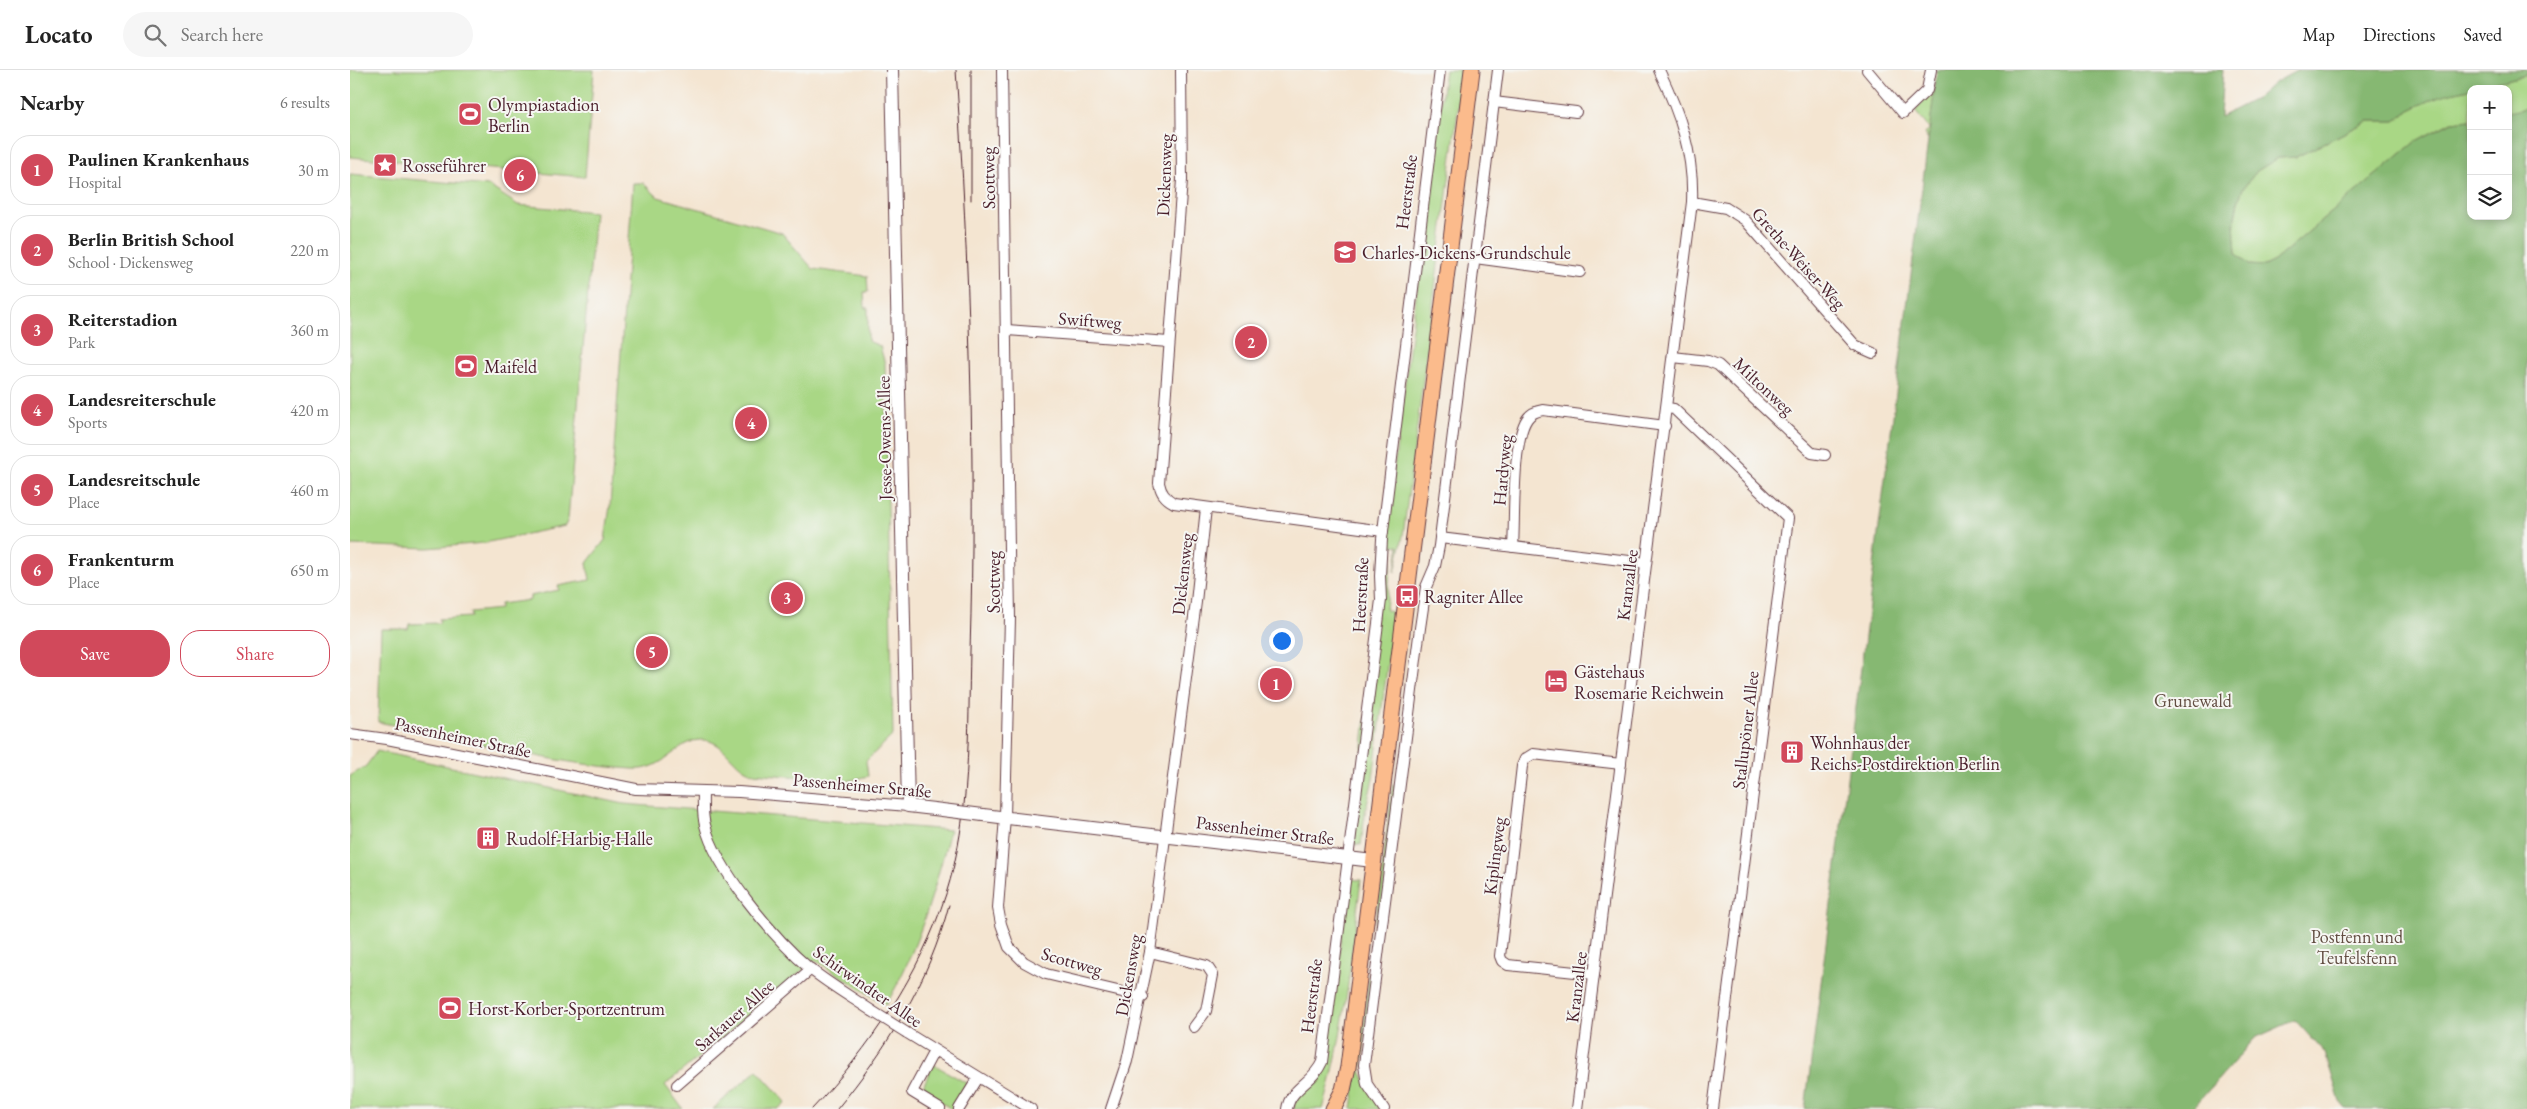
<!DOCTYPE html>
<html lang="en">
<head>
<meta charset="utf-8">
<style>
  :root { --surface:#fff; --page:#f6f6f6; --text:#222; --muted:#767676; --line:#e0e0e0; --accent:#d1495b }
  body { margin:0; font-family:"EB Garamond",serif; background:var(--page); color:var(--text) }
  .controls { position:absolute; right:15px; top:15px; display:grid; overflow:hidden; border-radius:10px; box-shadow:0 2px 8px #0003 }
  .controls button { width:45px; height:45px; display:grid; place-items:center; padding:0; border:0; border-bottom:1px solid var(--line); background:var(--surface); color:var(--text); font:25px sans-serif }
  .you { position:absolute; left:931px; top:570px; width:18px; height:18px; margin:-12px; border:4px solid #fff; border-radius:50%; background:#1a73e8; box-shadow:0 0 0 8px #1a73e833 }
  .badge { display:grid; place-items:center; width:32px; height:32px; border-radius:50%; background:var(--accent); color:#fff; font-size:16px; font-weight:700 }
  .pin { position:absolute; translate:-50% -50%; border:2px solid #fff; box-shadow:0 1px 5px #0006 }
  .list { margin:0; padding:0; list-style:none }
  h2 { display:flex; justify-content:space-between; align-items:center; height:65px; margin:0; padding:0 20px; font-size:21px }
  h2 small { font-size:16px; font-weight:400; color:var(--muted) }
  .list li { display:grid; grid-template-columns:32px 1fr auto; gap:15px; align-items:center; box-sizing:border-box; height:70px; margin:0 10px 10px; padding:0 10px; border:1px solid var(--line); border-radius:20px }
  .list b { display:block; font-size:19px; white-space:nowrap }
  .list p { margin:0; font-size:16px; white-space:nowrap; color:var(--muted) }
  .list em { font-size:16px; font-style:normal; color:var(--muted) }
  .actions { display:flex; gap:10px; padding:15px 20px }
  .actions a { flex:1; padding:11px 0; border:1px solid var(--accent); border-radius:20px; text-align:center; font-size:18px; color:var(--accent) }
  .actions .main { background:var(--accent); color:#fff }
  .icon { flex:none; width:28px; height:28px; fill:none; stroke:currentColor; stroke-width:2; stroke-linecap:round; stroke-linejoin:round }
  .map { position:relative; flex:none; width:2177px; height:1039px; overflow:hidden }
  header { display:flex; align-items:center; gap:30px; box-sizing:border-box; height:70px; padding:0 25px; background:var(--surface); border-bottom:1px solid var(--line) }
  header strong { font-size:24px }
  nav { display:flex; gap:28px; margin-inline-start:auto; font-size:18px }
  .search { width:350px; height:45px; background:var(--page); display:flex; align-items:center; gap:12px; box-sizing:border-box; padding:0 18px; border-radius:28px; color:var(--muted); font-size:19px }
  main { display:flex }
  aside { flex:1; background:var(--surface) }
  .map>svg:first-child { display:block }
  .green { fill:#a9d785; stroke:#7a7b58 }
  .forest { fill:#86b872; stroke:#686c4e }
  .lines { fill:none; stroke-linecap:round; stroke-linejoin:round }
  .minor-casing { stroke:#643d44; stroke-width:12 }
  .tertiary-casing { stroke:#643d44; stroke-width:14 }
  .primary-casing { stroke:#643d44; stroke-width:17 }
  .minor { stroke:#fff; stroke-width:10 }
  .tertiary { stroke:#fff; stroke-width:12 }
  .primary { stroke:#fbbb8c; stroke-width:15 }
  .tram { stroke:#4a1f2b; stroke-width:1 }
  .minor-bridge-casing { stroke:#643d44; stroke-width:12; stroke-linecap:butt }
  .tertiary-bridge-casing { stroke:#643d44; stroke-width:14; stroke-linecap:butt }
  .minor-bridge { stroke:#fff; stroke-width:10 }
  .tertiary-bridge { stroke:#fff; stroke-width:12 }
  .labels { text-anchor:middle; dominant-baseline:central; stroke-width:4; stroke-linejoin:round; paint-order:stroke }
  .poi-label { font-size:18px; fill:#4a1f2b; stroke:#f6f6f2; text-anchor:start }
  .street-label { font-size:18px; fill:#4a1f2b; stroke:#f6f6f2 }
  .park-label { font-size:18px; fill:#624d42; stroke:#f6f6f2 }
</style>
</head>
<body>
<header>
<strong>Locato</strong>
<div class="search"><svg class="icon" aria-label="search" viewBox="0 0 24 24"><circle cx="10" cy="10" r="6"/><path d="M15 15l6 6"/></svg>Search here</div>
<nav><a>Map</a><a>Directions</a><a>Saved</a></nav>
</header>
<main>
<aside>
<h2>Nearby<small>6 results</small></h2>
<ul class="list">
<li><span class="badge">1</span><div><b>Paulinen Krankenhaus</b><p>Hospital</p></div><em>30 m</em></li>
<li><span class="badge">2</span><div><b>Berlin British School</b><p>School · Dickensweg</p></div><em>220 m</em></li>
<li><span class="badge">3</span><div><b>Reiterstadion</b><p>Park</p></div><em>360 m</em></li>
<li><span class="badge">4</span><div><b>Landesreiterschule</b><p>Sports</p></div><em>420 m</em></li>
<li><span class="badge">5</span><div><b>Landesreitschule</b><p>Place</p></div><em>460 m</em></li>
<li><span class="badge">6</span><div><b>Frankenturm</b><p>Place</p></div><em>650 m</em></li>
</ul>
<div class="actions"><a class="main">Save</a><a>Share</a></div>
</aside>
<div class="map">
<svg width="2177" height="1039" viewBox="0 0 2177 1039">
  <rect width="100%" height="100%" fill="#f6f6f2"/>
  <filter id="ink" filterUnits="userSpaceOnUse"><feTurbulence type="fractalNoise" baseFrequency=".02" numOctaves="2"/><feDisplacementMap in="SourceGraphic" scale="10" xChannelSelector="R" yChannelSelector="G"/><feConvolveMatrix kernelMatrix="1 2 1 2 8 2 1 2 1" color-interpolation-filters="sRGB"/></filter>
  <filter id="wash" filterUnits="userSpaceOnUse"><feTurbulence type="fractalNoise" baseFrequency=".0096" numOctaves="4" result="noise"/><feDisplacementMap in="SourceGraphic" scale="20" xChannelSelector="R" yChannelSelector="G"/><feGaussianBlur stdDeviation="1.12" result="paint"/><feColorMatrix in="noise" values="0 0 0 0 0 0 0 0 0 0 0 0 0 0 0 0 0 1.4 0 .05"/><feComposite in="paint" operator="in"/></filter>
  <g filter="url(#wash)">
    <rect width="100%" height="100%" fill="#f4e5d1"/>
    <!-- green -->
    <g class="green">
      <polygon points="0,0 244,0 235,107 0,87"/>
      <polygon points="1095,0 1113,0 1053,466 1045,502 1049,476 1043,475 1036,540 1041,541 1042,559 1023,709 1015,743 1011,775 1003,774 1032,492"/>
      <polygon points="2177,5 2177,38 2158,42 2158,19 2121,19 2121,50 2101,52 2066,71 1924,191 1914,196 1899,195 1886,183 1884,153 1888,132 1893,118 1907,101 1928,88 1946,87 2018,51 2045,51 2060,40 2089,26"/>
      <polygon points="1585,19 1578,70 1574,64 1579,58 1565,41"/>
      <polygon points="0,104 139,116 168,135 245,142 218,449 215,456 134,473 78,478 0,475"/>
      <path d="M283,113H293L308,127L432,163L463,199L517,206L518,222H514L515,238H518V271L530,276L535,294L543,665L516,691L518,706L498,711L403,703C383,698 376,672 354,670C328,668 315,702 283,699C197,694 113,668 28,652L31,559H58L59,554L90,553L89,549L121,547L120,542L150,539V534L180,530V526L209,520L208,516L240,510L237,493L255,470L260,436Z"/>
      <path d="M27,681L274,734L600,760C584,822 568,880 536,935L465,890L315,1015L333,1039H0V706L16,696Z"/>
      <polygon points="1043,715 1047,716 1011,1001 1030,1039 1002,1039"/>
      <path d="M999,809L1011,810C1001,887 995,965 973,1039H943C946,1021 965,1015 973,999Z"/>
      <polygon points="583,994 618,1014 602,1039 571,1021"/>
      <polygon points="407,1000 436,1032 428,1039 363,1039"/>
    </g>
    <!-- forest -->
    <polygon class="forest" points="1587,0 1873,0 1870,47 1907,28 1924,13 1948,0 2177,0 2177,5 2089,26 2060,40 2045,51 2018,51 1946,87 1928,88 1907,101 1893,118 1888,132 1884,153 1886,183 1899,195 1914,196 1924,191 2066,71 2102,52 2121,50 2121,146 2158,146 2158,42 2177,38 2177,1039 1996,1039 1990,1032 1975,983 1945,950 1905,968 1842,1039 1455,1039"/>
  </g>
  <g filter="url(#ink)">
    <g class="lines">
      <!-- minor casing -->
      <g class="minor-casing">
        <g id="minor">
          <polyline points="652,0 660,548 655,747 648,838 651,854 659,877 674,892 696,904 793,927"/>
          <path d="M831,0L832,110L809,413C811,423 815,428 824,433L1033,461"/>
          <polyline points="1517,0 1553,43 1577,20 1581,0"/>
          <polyline points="1144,32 1226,42"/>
          <polyline points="1342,132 1376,138 1395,150 1505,275 1523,283"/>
          <polyline points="1125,188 1230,202"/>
          <polyline points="657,260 819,272"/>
          <polyline points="1323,287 1358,291 1368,295 1462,383 1475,385"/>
          <polyline points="1317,338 1324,339 1438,448 1363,1039"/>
          <polyline points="1090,468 1296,493"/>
          <path d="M1163,477C1165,448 1162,371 1177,349C1181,343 1186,341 1193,340L1315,356"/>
          <polyline points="0,664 37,669 286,719 389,722 558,736"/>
          <path d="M353,721C353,732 352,744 355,755C365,798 425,869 459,898C479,914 501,927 522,941"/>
          <polyline points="800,882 857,896 863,905 856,941 844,957"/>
          <polyline points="1244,904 1158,895 1152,891 1150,886 1172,696 1175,689 1183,684 1271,694"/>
          <polyline points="557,963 681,1039"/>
          <polyline points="584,981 562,1022 590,1039"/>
          <polyline points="327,1015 461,899"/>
          <polyline points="609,1039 628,1008"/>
          <polyline points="761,1039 777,991 800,882 846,532 856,438"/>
          <path d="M937,1039C940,1018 963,1013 972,992L1031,530L1030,506L1032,469L1090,0"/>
          <polyline points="1034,1039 1017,1014 1014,995 1070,558 1076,517 1085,496 1089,476 1148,0"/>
          <path d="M1227,1039L1342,132C1344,83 1330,44 1309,0"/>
        </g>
      </g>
      <!-- tertiary casing -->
      <g class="tertiary-casing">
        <g id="tertiary">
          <polyline points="542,0 558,736 584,739"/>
          <polyline points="633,745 1023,791"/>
        </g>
      </g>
      <!-- primary casing -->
      <g class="primary-casing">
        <polyline id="primary" points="983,1039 993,1020 998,997 1122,0"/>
      </g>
      <!-- minor -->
      <use href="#minor" class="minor"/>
      <!-- tertiary -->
      <use href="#tertiary" class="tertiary"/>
      <!-- primary -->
      <use href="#primary" class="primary"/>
      <!-- tram -->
      <g class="tram">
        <polyline points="621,130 621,0"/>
        <path d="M462,1039C520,978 570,904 596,824C621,746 618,662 620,581C626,388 619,193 606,0"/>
        <path d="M487,1039C537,978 579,912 599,835"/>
      </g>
      <!-- minor-bridge casing -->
      <g class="minor-bridge-casing">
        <polyline id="minor-bridge" points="522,941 557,963"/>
      </g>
      <!-- tertiary-bridge casing -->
      <g class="tertiary-bridge-casing">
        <polyline id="tertiary-bridge" points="584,739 633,745"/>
      </g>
      <!-- minor-bridge -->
      <use href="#minor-bridge" class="minor-bridge"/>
      <!-- tertiary-bridge -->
      <use href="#tertiary-bridge" class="tertiary-bridge"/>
    </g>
  </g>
  <!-- icons -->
  <defs>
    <g id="stadium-square" transform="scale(1.25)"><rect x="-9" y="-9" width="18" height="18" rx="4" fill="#d1495b" stroke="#f6f6f2"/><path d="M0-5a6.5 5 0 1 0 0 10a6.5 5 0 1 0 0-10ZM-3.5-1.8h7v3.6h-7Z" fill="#fff"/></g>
    <g id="sight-square" transform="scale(1.25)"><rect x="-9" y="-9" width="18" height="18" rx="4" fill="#d1495b" stroke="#f6f6f2"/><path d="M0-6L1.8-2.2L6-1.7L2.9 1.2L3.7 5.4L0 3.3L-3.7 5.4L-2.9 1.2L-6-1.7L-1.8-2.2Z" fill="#fff"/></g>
    <g id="school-square" transform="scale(1.25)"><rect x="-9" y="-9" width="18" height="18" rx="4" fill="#d1495b" stroke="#f6f6f2"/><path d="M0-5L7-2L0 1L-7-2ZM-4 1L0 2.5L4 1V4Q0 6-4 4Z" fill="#fff"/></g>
    <g id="bus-square" transform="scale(1.25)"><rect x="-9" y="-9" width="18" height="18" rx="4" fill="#d1495b" stroke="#f6f6f2"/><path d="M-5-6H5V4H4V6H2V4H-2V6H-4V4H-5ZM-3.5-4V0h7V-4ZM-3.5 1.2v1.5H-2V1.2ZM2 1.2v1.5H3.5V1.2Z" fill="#fff"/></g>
    <g id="hotel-square" transform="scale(1.25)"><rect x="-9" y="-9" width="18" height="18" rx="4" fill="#d1495b" stroke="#f6f6f2"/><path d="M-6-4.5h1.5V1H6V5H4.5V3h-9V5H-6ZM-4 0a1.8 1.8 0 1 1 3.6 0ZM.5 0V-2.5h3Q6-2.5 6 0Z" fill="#fff"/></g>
    <g id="building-square" transform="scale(1.25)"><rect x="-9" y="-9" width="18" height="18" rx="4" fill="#d1495b" stroke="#f6f6f2"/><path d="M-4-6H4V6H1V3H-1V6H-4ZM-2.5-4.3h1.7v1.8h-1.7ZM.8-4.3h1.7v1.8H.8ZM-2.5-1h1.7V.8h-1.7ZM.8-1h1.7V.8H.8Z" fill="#fff"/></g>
  </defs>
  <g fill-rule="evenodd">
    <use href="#stadium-square" x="120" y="44"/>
    <use href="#sight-square" x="35" y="95"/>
    <use href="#school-square" x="995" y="182"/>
    <use href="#stadium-square" x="116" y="296"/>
    <use href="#bus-square" x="1057" y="526"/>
    <use href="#hotel-square" x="1206" y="611"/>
    <use href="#building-square" x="1442" y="682"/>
    <use href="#building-square" x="138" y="768"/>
    <use href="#stadium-square" x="100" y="938"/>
  </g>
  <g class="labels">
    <!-- poi labels -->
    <g class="poi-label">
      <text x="138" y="34">Olympiastadion<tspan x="138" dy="21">Berlin</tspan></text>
      <text x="52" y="95">Rosseführer</text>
      <text x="1012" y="182">Charles-Dickens-Grundschule</text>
      <text x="134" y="296">Maifeld</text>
      <text x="1074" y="526">Ragniter Allee</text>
      <text x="1224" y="601">Gästehaus<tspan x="1224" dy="21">Rosemarie Reichwein</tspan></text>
      <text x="1460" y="672">Wohnhaus der<tspan x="1460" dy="21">Reichs-Postdirektion Berlin</tspan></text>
      <text x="156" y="768">Rudolf-Harbig-Halle</text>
      <text x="118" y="938">Horst-Korber-Sportzentrum</text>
    </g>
    <!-- street labels -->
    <g class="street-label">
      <text transform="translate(814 105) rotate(-88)">Dickensweg</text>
      <text transform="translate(638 108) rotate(-91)">Scottweg</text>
      <text transform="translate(1056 122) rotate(-83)">Heerstraße</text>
      <text transform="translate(1449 188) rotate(48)">Grethe-Weiser-Weg</text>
      <text transform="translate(740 250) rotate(4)">Swiftweg</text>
      <text transform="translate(1414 316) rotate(43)">Miltonweg</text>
      <text transform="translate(534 368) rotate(-91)">Jesse-Owens-Allee</text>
      <text transform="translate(1152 400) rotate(-85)">Hardyweg</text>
      <text transform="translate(832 504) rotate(-84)">Dickensweg</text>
      <text transform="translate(643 512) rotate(-90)">Scottweg</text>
      <text transform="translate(1277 515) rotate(-83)">Kranzallee</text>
      <text transform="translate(1010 525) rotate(-87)">Heerstraße</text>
      <text transform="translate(1395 660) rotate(-83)">Stallupöner Allee</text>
      <text transform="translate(113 667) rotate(12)">Passenheimer Straße</text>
      <text transform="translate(512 715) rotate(5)">Passenheimer Straße</text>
      <text transform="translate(915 760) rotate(7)">Passenheimer Straße</text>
      <text transform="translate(1144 786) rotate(-83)">Kiplingweg</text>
      <text transform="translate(722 891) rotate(16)">Scottweg</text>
      <text transform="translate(778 905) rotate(-80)">Dickensweg</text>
      <text transform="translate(518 916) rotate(35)">Schirwindter Allee</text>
      <text transform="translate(1226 917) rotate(-83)">Kranzallee</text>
      <text transform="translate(961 926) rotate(-83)">Heerstraße</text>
      <text transform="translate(384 945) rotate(-41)">Sarkauer Allee</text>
    </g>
    <!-- park labels -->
    <g class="park-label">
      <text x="1843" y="630">Grunewald</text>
      <text x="2007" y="866">Postfenn und<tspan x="2007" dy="21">Teufelsfenn</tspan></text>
    </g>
  </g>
</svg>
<div class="controls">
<button>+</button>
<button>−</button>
<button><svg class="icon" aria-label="layers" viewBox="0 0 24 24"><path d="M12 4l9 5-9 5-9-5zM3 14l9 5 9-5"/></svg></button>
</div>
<div class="you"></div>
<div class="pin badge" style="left:926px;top:614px">1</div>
<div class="pin badge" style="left:901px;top:272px">2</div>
<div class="pin badge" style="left:437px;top:528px">3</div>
<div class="pin badge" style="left:401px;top:353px">4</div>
<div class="pin badge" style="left:302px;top:582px">5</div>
<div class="pin badge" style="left:170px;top:105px">6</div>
</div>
</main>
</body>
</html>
